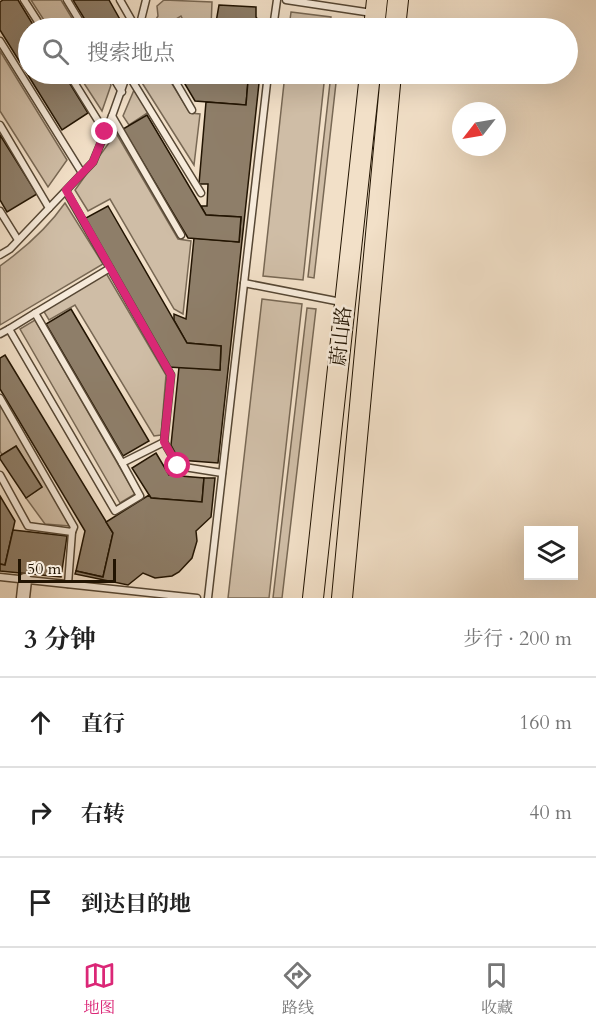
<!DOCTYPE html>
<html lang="zh">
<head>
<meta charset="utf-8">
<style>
  :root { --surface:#fff; --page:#f2f2f2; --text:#222; --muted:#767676; --line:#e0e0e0; --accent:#db2777 }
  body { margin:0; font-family:Cardo,"Noto Serif SC",serif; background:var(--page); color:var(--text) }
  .controls { position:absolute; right:18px; bottom:18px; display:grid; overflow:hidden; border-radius:0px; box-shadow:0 6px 24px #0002 }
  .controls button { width:54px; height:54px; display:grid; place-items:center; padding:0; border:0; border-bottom:2px solid var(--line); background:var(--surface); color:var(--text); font:30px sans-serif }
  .compass { position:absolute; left:452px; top:102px; width:54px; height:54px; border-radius:50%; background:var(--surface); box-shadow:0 6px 24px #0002; rotate:239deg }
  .scale { position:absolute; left:18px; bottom:15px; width:98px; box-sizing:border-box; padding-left:6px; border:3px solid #221402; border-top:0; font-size:16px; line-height:21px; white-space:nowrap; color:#221402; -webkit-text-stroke:4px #f7ebdb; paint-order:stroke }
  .stop { position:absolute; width:18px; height:18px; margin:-14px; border:4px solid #db2777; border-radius:50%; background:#fff }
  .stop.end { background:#db2777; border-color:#fff; box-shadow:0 2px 6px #0008 }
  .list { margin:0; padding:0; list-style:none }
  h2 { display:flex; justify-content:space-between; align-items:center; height:78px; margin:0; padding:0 24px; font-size:26px }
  h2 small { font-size:20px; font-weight:400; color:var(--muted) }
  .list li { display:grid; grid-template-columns:39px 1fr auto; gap:18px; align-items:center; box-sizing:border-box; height:90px; padding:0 24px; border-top:2px solid var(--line) }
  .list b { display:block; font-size:22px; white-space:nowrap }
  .list em { font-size:20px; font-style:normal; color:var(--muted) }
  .icon { flex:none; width:33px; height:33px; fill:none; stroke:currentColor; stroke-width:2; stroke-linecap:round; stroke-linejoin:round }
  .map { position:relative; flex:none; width:596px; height:598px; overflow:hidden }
  .search { position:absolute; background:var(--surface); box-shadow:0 6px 24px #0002; left:18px; right:18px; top:18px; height:66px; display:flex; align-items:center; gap:15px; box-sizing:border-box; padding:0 21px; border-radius:33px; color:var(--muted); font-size:22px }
  .sheet { height:348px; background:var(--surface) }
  nav { display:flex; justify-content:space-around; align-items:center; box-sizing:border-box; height:84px; border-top:2px solid var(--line); background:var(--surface); font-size:16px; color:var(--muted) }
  nav a { display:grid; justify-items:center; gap:3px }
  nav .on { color:var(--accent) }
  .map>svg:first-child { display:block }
  .green { fill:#cfbda6; stroke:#786854; stroke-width:1.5 }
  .building { fill:#8e7e69; stroke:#221402; stroke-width:1.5 }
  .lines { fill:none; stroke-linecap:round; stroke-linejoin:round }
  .lane-casing { stroke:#564734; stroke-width:9 }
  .street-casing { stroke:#564734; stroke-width:15 }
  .primary-casing { stroke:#221402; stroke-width:22 }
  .lane { stroke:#f7ebdb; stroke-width:6 }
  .street { stroke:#f7ebdb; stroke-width:12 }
  .primary { stroke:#f2e0c8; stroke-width:20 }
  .route { stroke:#db2777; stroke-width:8 }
  .labels { text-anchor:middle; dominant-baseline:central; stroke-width:5; stroke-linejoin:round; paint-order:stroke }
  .street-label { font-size:20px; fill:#221402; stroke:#f7ebdb }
</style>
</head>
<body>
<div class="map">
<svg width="596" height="598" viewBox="0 0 596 598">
  <rect width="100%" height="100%" fill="#f2e0c8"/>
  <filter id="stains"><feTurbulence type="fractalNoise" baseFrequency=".00333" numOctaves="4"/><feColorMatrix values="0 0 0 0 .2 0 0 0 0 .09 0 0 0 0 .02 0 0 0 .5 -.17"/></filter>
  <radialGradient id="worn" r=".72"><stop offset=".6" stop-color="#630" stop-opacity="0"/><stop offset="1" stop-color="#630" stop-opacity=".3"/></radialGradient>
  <!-- green -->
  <g class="green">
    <polygon points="31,0 61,0 78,28 49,28"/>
    <polygon points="164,0 212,2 211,28 187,28 181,16 161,28 156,28 153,24 158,16 157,6"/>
    <polygon points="291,12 331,17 330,28 289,28"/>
    <polygon points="0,51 67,160 48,187 0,111"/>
    <polygon points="78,74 105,74 111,85 102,111"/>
    <polygon points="140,74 166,74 190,113 200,114 194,165 139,78"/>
    <polygon points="285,74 325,74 303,280 263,276"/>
    <polygon points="331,74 337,74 314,278 308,277"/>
    <polygon points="134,90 149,112 129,125 123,116"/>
    <polygon points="116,133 178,239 191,241 183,314 174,309 110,199 88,211 75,190"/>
    <path d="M65,203L103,264L0,325V266C25,248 47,229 65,203Z"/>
    <polygon points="106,273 166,375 161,435 154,436 75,305 49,320 43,310"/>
    <polygon points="262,299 302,304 269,598 228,598"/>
    <polygon points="307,308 316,309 282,598 273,598"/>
    <polygon points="35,320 135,494 120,503 20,329"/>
    <polygon points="0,404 70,526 45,524 26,498 42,487 16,446 2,455 0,451"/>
  </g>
  <!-- building -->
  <g class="building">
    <polygon points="3,0 18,0 35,28 28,28 28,74 64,74 88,113 62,130 0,30 0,2"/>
    <polygon points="73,0 109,0 122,23 114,28 90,28"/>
    <polygon points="219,5 256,7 256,17 258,20 266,23 265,28 215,28"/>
    <polygon points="179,74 211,74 213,78 248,81 246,105 195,101"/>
    <polygon points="220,74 260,74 218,463 179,460 171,445 179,367 220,370 221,346 187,343 174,320 174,314 186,319 194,238 239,242 241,217 206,215 201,206 207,206 208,184 199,184 206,102 246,105 248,81 220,78"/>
    <polygon points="147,115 206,215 241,217 239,242 188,238 123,129"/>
    <polygon points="0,135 37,194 7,212 0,200"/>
    <polygon points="108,206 187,343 221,346 220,370 168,367 84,219"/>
    <polygon points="71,309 149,441 123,456 46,324"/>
    <polygon points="5,355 113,533 103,577 76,571 85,531 0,389 0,358"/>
    <polygon points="16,446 42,487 26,498 0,459 0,456"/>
    <polygon points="156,453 169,475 204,478 202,502 151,498 132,468"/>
    <polygon points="204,478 215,478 211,517 196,531 197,541 192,558 179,572 172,576 155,578 143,573 128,585 75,574 76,571 103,577 113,533 106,522 149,495 151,498 202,502"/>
    <polygon points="0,496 15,521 5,565 0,564"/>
    <polygon points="13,530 67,536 61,577 0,571 0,564 5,565"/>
  </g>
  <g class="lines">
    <!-- lane casing -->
    <g class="lane-casing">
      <g id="lane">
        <polyline points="24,0 42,28"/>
        <polyline points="67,0 84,28"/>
        <polyline points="120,0 136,28"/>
        <polyline points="286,0 372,13"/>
        <polyline points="139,28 146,0"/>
        <polyline points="273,28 277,0"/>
        <polyline points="0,41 82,173"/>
        <polyline points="69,74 105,132"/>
        <polyline points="111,74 122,92"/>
        <polyline points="128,74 201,193"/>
        <polyline points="171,74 192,110"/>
        <polyline points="112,116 181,235"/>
        <polyline points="0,125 49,208"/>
        <polyline points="66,191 171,375 164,442 178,466 222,473"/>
        <polyline points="0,211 18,240"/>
        <polyline points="0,255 10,249 93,162 112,116 127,74"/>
        <polyline points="110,268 35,313 122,463 164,442"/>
        <polyline points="244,283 341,302"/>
        <polyline points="35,313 9,329 115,511 140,496 122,463"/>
        <polyline points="0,334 9,329"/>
        <polyline points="0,398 74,527 72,532 28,526 0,475"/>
        <polyline points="0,577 197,598"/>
        <polyline points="68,584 72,532"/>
        <polyline points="208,598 268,74"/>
      </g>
    </g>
    <!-- street casing -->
    <g class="street-casing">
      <polyline id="street" points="23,598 25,580"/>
    </g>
    <!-- primary casing -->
    <g class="primary-casing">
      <g id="primary">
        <polyline points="374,28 377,0"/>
        <polyline points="395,28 398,0"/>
        <polyline points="313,598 370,74"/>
        <polyline points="342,598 391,74"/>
      </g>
    </g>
    <!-- lane -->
    <use href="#lane" class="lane"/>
    <!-- street -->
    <use href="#street" class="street"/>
    <!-- primary -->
    <use href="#primary" class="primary"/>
  </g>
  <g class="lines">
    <!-- route -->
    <polyline class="route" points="105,132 93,162 66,190 171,375 164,442 178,466"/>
  </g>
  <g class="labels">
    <!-- street labels -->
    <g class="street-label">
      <text transform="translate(341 336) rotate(-84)">蔚山路</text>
    </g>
  </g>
  <rect width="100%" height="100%" filter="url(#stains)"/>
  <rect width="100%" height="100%" fill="url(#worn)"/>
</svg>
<div class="controls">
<button><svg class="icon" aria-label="layers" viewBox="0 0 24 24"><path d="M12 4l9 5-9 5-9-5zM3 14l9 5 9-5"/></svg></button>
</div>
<svg class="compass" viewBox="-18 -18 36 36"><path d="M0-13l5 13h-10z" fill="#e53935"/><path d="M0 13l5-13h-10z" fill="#767676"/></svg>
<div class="scale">50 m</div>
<div class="stop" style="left:178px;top:466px"></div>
<div class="stop end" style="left:105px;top:132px"></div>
<div class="search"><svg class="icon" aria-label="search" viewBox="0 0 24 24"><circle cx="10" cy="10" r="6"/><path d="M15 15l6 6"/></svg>搜索地点</div>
</div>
<section class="sheet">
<h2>3 分钟<small>步行 · 200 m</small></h2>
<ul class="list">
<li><svg class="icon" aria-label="ahead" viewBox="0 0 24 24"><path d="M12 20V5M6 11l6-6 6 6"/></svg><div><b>直行</b></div><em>160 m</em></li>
<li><svg class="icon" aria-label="right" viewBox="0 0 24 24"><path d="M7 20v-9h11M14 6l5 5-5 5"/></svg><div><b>右转</b></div><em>40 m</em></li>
<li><svg class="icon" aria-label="arrive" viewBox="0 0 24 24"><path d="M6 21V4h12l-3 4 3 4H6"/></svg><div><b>到达目的地</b></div></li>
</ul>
</section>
<nav>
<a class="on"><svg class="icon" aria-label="map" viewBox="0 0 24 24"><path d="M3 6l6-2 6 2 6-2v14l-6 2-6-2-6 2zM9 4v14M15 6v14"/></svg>地图</a>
<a><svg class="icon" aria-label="directions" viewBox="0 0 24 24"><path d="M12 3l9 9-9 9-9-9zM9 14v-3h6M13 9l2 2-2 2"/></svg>路线</a>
<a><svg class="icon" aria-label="saved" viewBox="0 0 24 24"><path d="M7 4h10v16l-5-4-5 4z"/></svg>收藏</a>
</nav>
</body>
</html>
